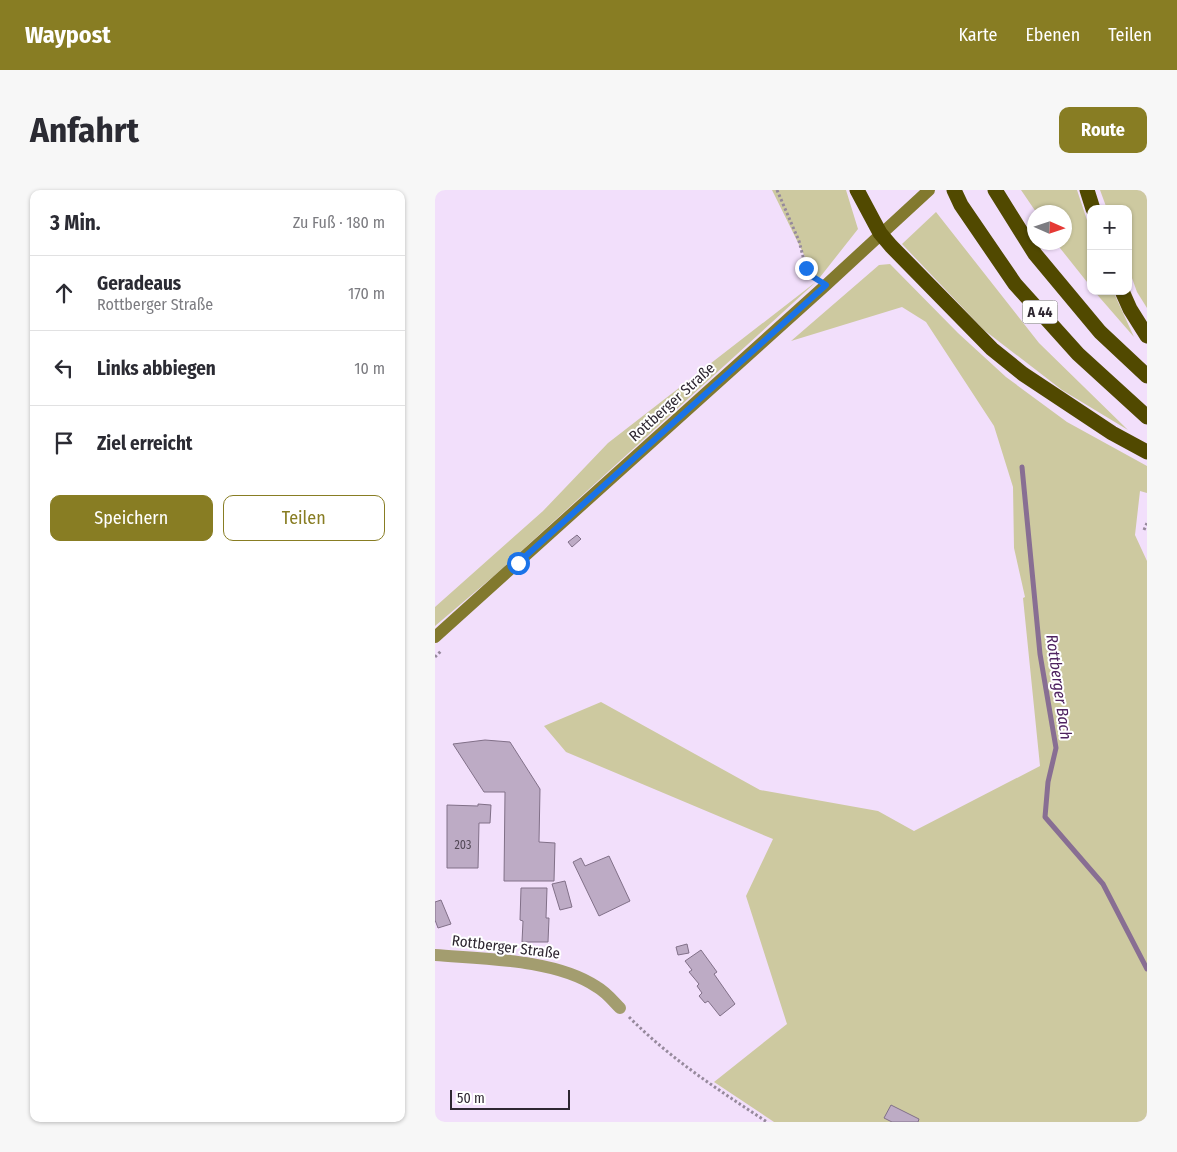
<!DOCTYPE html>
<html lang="de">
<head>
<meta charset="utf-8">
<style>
  :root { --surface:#fff; --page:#f7f7f7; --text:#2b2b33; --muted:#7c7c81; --line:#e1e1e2; --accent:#887d23 }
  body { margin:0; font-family:"Fira Sans Condensed",sans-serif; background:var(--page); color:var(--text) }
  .controls { position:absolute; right:15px; top:15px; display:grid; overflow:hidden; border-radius:10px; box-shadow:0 1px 4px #0004 }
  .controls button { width:45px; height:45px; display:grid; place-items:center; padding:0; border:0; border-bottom:1px solid var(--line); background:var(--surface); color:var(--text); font:25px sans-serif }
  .compass { position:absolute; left:592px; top:15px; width:45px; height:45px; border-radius:50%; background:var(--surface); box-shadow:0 1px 4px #0004; rotate:93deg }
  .scale { position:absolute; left:15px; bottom:12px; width:120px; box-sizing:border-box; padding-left:5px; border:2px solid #2e2731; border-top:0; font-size:14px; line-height:18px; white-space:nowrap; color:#2e2731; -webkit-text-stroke:4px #fff; paint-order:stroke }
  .stop { position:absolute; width:15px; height:15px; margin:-11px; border:4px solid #1a73e8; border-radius:50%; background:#fff }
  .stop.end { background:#1a73e8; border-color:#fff; box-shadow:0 1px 5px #0008 }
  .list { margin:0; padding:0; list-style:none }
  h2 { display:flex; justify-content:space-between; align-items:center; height:65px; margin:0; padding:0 20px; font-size:21px }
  h2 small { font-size:16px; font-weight:400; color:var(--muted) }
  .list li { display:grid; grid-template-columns:32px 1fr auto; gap:15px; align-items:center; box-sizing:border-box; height:75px; padding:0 20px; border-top:1px solid var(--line) }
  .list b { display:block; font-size:19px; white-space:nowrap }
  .list p { margin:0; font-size:16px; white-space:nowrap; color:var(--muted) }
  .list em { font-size:16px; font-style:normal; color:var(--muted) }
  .actions { display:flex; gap:10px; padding:15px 20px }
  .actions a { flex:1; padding:11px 0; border:1px solid var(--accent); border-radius:10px; text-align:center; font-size:18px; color:var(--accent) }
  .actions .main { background:var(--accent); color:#fff }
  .icon { flex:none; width:28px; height:28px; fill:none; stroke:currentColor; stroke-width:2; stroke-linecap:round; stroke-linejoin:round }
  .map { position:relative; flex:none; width:712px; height:932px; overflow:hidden; border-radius:10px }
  header { display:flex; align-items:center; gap:30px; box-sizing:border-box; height:70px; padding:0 25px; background:var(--accent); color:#fff }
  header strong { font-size:24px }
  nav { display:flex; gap:28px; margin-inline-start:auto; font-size:18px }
  .intro { display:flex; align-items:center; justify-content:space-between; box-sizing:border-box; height:120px; padding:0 30px }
  h1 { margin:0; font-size:35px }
  .button { padding:12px 22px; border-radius:10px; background:var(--accent); color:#fff; font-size:18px; font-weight:700 }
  main { display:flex; gap:30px; padding:0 30px }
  aside { flex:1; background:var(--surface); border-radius:10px; box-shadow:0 1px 4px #0004 }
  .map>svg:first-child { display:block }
  .green { fill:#cdc9a0 }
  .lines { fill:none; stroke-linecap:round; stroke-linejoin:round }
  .stream { stroke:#886e93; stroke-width:5 }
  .building { fill:#bdabc5; stroke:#817088 }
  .path { stroke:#96899c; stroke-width:3; stroke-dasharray:2.5 2.5; stroke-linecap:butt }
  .street { stroke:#a39d6f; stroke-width:12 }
  .secondary { stroke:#82792e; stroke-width:12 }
  .highway { stroke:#514900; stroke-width:15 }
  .route { stroke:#1a73e8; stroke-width:6 }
  .labels { text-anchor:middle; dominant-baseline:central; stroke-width:4; stroke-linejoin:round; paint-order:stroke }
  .number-label { font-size:12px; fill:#524856 }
  .shield { fill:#fff; stroke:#6d686f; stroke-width:1 }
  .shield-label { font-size:14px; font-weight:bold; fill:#2e2731 }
  .street-label { font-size:15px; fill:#2e2731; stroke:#fff }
  .water-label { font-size:16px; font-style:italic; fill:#4e225f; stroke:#fff }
</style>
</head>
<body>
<header>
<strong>Waypost</strong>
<nav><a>Karte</a><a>Ebenen</a><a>Teilen</a></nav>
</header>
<div class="intro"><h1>Anfahrt</h1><a class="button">Route</a></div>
<main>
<aside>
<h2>3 Min.<small>Zu Fuß · 180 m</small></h2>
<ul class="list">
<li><svg class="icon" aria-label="ahead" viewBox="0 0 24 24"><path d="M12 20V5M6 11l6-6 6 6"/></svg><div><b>Geradeaus</b><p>Rottberger Straße</p></div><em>170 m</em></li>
<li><svg class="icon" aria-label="left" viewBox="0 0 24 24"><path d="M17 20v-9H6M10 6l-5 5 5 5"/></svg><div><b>Links abbiegen</b></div><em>10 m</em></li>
<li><svg class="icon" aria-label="arrive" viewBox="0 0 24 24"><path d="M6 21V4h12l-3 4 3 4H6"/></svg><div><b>Ziel erreicht</b></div></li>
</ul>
<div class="actions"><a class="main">Speichern</a><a>Teilen</a></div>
</aside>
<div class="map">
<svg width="712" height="932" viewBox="0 0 712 932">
  <rect width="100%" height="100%" fill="#f2dffb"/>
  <!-- green -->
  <g class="green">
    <polygon points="337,0 411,0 423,39 382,91 60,385 0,436 0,417 108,321 173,253 382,91"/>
    <polygon points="586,0 642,0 656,42 656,97 621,53 630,52 630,22 601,22"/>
    <polygon points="665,0 712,0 712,118 702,102 693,77 693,19 672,19"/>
    <polygon points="501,22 604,153 693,240 627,200 549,140 467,54"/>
    <polygon points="455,74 523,143 571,187 632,232 712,276 712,303 705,301 700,345 712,371 712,932 339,932 279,892 352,834 311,706 338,649 131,562 109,536 166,512 325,600 443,621 479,641 605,576 588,408 590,407 579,358 578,297 559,236 491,132 467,117 356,151 444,75"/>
    <polygon points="659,101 678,101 699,147"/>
  </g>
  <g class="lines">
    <!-- stream -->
    <polyline class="stream" points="587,277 605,464 621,558 613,592 610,627 668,694 712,779"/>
  </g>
  <!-- building -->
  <g class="building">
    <polygon points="142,345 146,349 137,357 133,352"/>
    <polygon points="50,550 75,552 105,599 104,652 120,653 119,691 69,691 70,602 49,602 18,554"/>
    <polygon points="43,614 56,615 55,633 44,633 43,678 12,678 12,615 43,616"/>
    <polygon points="174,666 195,711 164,726 138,672 146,668 150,676"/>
    <polygon points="130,691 137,717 125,720 117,694"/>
    <polygon points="86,698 112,698 111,728 114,728 113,752 87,752 88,731 85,730"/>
    <polygon points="6,710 16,734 3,738 0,730 0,712"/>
    <polygon points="252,754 254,763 243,765 241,757"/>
    <polygon points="266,760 282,782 279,784 300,814 285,826 273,811 270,813 264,806 267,803 262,796 264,794 254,782 257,780 250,771"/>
    <polygon points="456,915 484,929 483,932 457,932 449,928"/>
  </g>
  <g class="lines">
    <!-- path -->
    <g class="path">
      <polyline points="342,0 364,51 371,78 375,85 380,88"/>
      <polyline points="709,340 712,333"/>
      <polyline points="0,467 7,460"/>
      <path d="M194,827C237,870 282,899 332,932"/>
    </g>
    <!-- street -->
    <path class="street" d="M0,765C49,769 121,769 162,797C171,802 178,811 185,818"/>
    <!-- secondary -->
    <polyline class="secondary" points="0,447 391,95 494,0"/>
    <!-- highway -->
    <g class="highway">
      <polyline points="422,0 445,43 456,56 557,159 588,184 677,243 712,262"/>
      <polyline points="519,0 526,15 580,94 643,164 712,227"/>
      <polyline points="560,0 600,64 665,142 712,186"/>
      <polyline points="652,0 658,19"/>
      <polyline points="687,101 695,119 712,146"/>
    </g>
  </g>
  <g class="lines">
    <!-- route -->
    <polyline class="route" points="83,373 391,95 375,85 371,78"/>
  </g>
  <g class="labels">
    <!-- number labels -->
    <g class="number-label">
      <text x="28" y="655">203</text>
    </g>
    <!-- shield labels -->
    <rect class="shield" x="587.5" y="110.5" width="35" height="23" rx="4"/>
    <g class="shield-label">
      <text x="605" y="122">A 44</text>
    </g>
    <!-- street labels -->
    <g class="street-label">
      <text transform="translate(237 212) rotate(-42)">Rottberger Straße</text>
      <text transform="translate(71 757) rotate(7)">Rottberger Straße</text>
    </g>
    <!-- water labels -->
    <g class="water-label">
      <text transform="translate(624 497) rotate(82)">Rottberger Bach</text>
    </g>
  </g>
</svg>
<div class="controls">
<button>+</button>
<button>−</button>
</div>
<svg class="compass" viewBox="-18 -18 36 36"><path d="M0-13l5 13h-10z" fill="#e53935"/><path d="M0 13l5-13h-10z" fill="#7c7c81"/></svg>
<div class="scale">50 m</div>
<div class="stop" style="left:83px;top:373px"></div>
<div class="stop end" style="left:371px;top:78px"></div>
</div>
</main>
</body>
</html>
